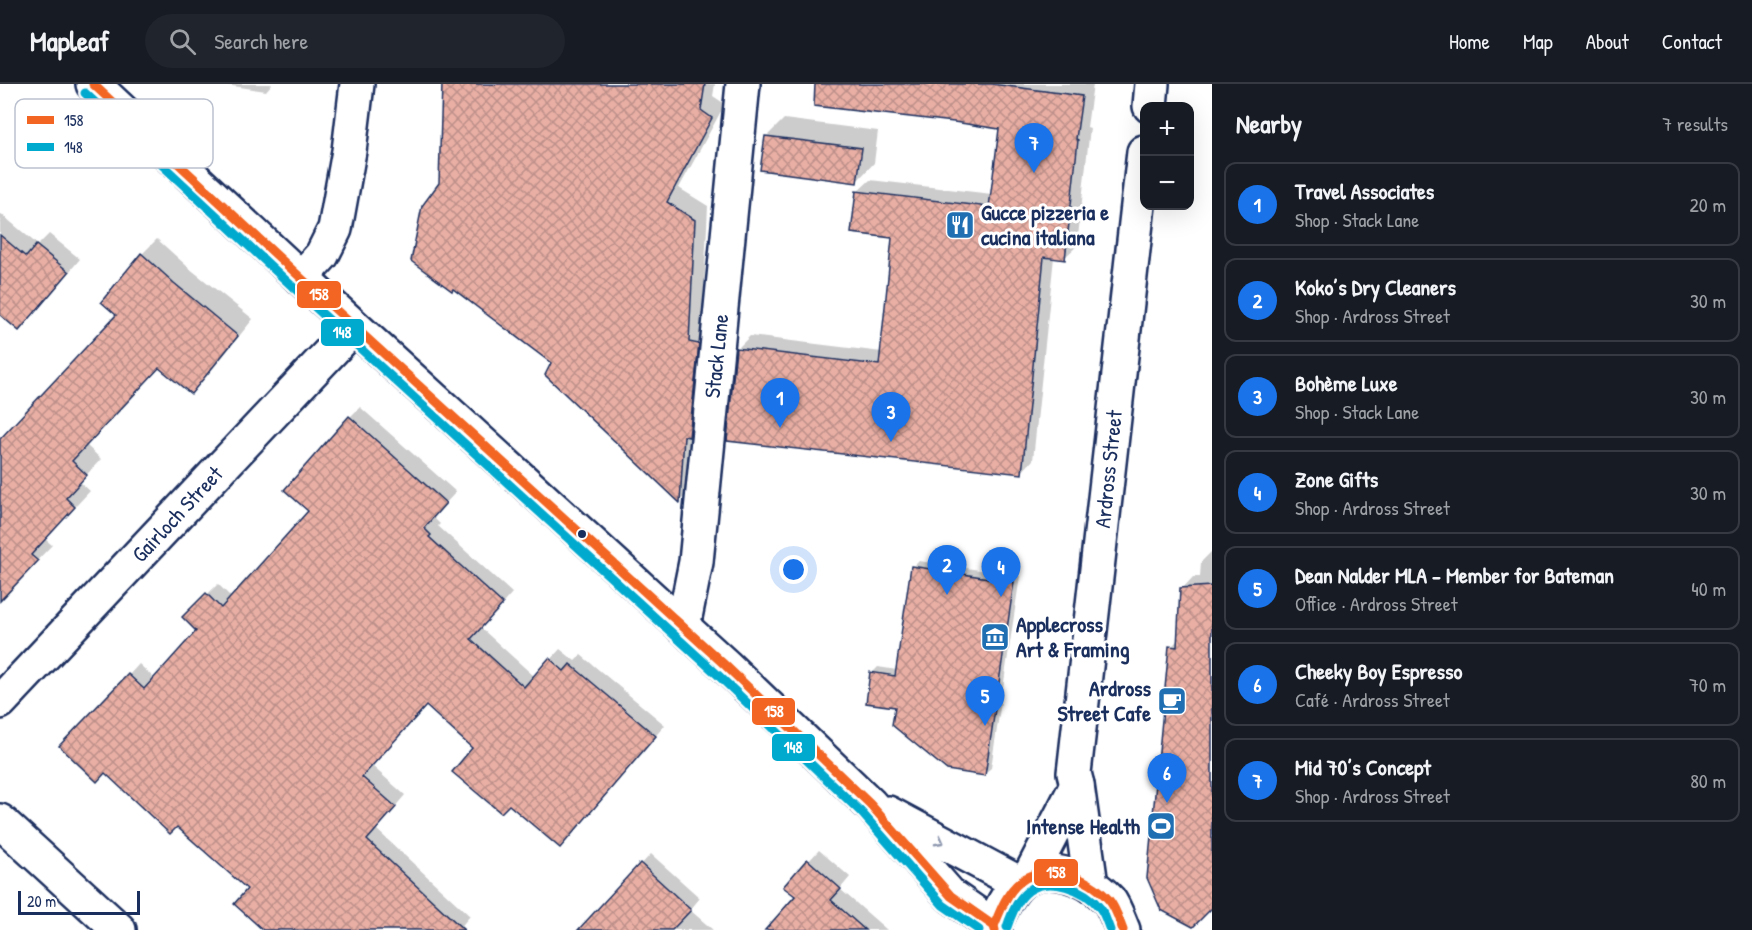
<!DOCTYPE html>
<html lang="en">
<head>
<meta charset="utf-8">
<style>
  :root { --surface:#171b24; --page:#20242c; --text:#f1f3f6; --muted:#9ea1a6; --line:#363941; --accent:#1a73e8 }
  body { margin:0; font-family:"Patrick Hand",sans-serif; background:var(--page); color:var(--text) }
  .controls { position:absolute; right:18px; top:18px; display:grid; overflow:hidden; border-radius:12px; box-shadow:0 6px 24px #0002 }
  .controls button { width:54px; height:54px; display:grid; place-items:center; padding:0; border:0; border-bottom:2px solid var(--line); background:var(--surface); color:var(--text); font:30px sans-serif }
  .scale { position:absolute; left:18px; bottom:15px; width:122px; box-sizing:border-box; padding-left:6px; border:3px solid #1b2f5e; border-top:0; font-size:16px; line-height:21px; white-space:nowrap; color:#1b2f5e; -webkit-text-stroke:4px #fff; paint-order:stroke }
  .you { position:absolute; left:794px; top:486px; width:21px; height:21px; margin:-15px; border:4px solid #fff; border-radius:50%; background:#1a73e8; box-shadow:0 0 0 9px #1a73e833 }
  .badge { display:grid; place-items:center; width:39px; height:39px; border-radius:50%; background:var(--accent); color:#fff; font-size:20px; font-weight:700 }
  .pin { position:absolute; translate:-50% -50px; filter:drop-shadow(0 2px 3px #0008) }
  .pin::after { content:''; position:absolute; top:32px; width:21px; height:18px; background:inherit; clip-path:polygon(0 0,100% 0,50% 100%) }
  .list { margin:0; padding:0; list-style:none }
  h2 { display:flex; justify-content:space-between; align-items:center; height:78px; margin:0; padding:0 24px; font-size:26px }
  h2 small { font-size:20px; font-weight:400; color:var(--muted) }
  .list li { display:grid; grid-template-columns:39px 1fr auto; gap:18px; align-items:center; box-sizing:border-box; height:84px; margin:0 12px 12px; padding:0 12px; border:2px solid var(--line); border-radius:12px }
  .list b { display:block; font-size:22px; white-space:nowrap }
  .list p { margin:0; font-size:20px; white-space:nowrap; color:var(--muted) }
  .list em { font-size:20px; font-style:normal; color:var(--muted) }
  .icon { flex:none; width:33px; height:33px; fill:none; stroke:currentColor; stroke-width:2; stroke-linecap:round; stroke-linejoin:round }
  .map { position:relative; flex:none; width:1212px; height:846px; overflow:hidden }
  header { display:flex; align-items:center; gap:36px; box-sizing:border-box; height:84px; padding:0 30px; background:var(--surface); border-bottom:2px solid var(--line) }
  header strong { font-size:28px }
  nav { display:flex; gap:33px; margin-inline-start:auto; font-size:21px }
  .search { width:420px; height:54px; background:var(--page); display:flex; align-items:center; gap:15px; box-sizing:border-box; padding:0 21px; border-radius:33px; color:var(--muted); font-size:22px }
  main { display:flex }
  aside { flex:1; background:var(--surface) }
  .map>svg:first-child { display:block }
  .shadow { fill:#0003 }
  .building { fill:url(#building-cross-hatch); stroke:#1b2f5e; stroke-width:1.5 }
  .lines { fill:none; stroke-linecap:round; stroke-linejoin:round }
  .minor-casing { stroke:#1b2f5e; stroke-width:38 }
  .tertiary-casing { stroke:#1b2f5e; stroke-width:38 }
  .secondary-casing { stroke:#1b2f5e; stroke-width:38 }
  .minor { stroke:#fff; stroke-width:33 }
  .tertiary { stroke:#fff; stroke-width:33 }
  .secondary { stroke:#fff; stroke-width:33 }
  .bus-1-casing { stroke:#fff; stroke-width:14 }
  .bus-2-casing { stroke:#fff; stroke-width:14 }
  .bus-1 { stroke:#f26522; stroke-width:9 }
  .bus-2 { stroke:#00a9ce; stroke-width:9 }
  .oneway { stroke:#8d97ae }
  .bus-dot { fill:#1b2f5e; stroke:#fff; stroke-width:2 }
  .labels { text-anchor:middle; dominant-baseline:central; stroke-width:6; stroke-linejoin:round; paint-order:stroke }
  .poi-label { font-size:22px; font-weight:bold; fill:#1b2f5e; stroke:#fff; text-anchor:start }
  .street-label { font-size:22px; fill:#1b2f5e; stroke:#fff }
  .key { fill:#fff; stroke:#bbc1cf; stroke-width:1.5 }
  .key-label { font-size:16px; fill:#1b2f5e }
  .line-badge { stroke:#fff; stroke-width:2 }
  .badge-label { font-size:16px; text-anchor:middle; font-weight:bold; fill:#fff }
</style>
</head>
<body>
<header>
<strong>Mapleaf</strong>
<div class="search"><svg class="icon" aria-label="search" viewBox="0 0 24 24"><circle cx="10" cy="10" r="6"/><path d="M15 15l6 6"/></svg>Search here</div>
<nav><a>Home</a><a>Map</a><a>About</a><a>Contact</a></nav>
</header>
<main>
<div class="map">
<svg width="1212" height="846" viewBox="0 0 1212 846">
  <defs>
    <pattern id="building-cross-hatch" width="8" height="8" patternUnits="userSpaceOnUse" patternTransform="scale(1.5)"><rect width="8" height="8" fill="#e9afa4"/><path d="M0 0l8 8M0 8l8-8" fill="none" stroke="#bc8f89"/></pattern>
  </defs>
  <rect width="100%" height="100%" fill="#fff"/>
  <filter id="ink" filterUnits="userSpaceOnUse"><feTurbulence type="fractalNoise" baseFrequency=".0167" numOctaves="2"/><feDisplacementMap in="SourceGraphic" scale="12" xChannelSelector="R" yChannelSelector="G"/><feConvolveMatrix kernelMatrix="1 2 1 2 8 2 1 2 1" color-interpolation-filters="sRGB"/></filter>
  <g filter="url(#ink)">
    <!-- shadow -->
    <g class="shadow">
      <polygon points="226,0 272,0 266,7 226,1"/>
      <polygon points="444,0 715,0 713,12 725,20 679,104 708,122 702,245 711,246 693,404 680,417 546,290 553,278 453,203 441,100"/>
      <polygon points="853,0 1093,0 1087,43 1090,44 1077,162 1064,174 1054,173 1033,376 1021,389 737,265 750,252 882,268 894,153 857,108 870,96 992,110 1001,44"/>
      <polygon points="784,35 878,47 874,79 857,97 766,53"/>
      <polygon points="0,129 38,161 49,150 80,175 31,233 19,245 0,229"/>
      <polygon points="157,155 189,184 253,235 206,293 191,308 160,283 86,361 101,375 80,398 90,407 45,455 52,461 0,515 0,357 118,231 142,170"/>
      <polygon points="360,323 456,408 433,433 440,440 438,442 512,509 481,544 535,593 560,565 575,577 581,571 665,641 560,762 474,664 427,620 372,682 405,711 376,745 470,832 458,846 265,846 249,805 177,741 129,591 139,580 155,595 198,547 184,533 218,500 232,514 310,427 350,333"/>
      <polygon points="1212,467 1212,822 1171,563 1179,555 1182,505 1193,493 1200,493 1201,478"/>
      <polygon points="919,477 1020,492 991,684 984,690 896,622 872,589 878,583 897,586 913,483"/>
      <polygon points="819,766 850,793 840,805 887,846 767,846 797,812 785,803"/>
      <polygon points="651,770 700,814 690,826 713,846 580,846"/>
    </g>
    <!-- building -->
    <g class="building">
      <polygon points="442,0 705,0 701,26 712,34 667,118 695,136 689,258 699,260 689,353 684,352 680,419 545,291 551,279 453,205 452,207 411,177 422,122 439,99"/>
      <polygon points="815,0 992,0 1082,12 1076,55 1078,56 1065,176 1044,173 1022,390 727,357 736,264 879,281 892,154 851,149 856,107 989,123 999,45 954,38 814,22"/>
      <polygon points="765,52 862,64 857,99 760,86"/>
      <polygon points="0,151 26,173 36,161 69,188 19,247 0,231"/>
      <polygon points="141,169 174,199 238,252 191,310 159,284 72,377 87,391 66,414 75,423 31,471 38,477 0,517 0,355 116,231 101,218"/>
      <polygon points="349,332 446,419 424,444 431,451 429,453 503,520 471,555 524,603 549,574 564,587 570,580 656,652 560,764 509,721 501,729 452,688 472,664 426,622 362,693 396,723 367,756 464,846 263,846 234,820 247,805 177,743 170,750 105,689 97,698 59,662 128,590 144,605 196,547 182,533 206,509 221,524 308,427 284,406"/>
      <polygon points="911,482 1014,498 985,692 947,686 892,641 895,623 866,619 870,588 895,592"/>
      <polygon points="1212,502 1212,824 1193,843 1161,826 1147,794 1169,562 1177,563 1180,504"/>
      <polygon points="807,775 841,805 831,816 865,846 765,846 795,812 783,803"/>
      <polygon points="640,779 691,826 672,846 578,846"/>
    </g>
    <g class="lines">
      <!-- minor casing -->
      <g class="minor-casing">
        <g id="minor">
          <polyline points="301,194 322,171 335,145 349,67 357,0"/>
          <polyline points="683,543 696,478 743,0"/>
          <polyline points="0,618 354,243"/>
          <polyline points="0,737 119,846"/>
        </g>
      </g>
      <!-- tertiary casing -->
      <g class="tertiary-casing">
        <g id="tertiary">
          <polyline points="1150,22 1152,0"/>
          <polyline points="1030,792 1077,701"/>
          <polyline points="1091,801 1077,701 1074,689 1144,68"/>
        </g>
      </g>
      <!-- secondary casing -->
      <g class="secondary-casing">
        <g id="secondary">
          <polyline points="93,0 301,194 726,582 870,720 951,812 994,842"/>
          <polyline points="888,729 1019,799"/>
          <path d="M995,846L994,842C1000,826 1007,810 1020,798C1047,776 1088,794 1109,816C1115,824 1119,837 1123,846"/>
        </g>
      </g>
      <!-- minor -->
      <use href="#minor" class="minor"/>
      <!-- tertiary -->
      <use href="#tertiary" class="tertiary"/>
      <!-- secondary -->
      <use href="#secondary" class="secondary"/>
      <!-- bus-1 casing -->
      <g class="bus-1-casing">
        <g id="bus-1">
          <polyline points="93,0 301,194 726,582 870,720 951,812 994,842"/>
          <path d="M995,846L994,842C1000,827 1007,808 1020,798C1047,777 1089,793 1109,816C1116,824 1119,836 1123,846"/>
        </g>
      </g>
      <!-- bus-2 casing -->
      <g class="bus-2-casing">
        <g id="bus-2">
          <polyline points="85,9 293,203 718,591 861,728 943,821 979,846"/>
          <path d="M1007,843C1011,831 1017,815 1028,807C1049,791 1085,805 1100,824C1105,830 1107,839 1110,846"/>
        </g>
      </g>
      <!-- bus-1 -->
      <use href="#bus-1" class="bus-1"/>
      <!-- bus-2 -->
      <use href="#bus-2" class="bus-2"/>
    </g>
    <!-- one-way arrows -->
    <defs><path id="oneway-chevron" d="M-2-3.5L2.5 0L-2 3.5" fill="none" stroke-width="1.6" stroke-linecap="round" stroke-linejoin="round" transform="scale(1.5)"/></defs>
    <use class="oneway" href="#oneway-chevron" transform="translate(940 757) rotate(28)"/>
  </g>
  <!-- icons -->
  <defs>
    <g id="restaurant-square" transform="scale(1.5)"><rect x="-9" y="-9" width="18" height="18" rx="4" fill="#1f6fb2" stroke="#fff"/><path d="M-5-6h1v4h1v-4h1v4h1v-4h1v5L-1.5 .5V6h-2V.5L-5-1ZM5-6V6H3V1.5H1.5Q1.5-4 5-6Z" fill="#fff"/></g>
    <g id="museum-square" transform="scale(1.5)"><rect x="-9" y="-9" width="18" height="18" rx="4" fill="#1f6fb2" stroke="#fff"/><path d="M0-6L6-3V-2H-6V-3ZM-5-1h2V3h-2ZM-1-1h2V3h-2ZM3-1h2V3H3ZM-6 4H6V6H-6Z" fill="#fff"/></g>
    <g id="cafe-square" transform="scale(1.5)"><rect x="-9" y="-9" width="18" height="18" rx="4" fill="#1f6fb2" stroke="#fff"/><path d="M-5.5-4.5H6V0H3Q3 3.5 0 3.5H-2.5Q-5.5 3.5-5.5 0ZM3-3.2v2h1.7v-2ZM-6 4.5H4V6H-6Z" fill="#fff"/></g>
    <g id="stadium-square" transform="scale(1.5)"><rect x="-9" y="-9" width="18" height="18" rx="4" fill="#1f6fb2" stroke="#fff"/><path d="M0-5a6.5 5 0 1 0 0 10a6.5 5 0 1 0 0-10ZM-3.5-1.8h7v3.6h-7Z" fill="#fff"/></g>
  </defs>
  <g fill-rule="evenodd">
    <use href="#restaurant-square" x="960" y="141"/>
    <use href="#museum-square" x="995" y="553"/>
    <use href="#cafe-square" x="1172" y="617"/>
    <use href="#stadium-square" x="1161" y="742"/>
  </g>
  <!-- markers -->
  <circle class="bus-dot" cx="582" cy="450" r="5"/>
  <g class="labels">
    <!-- poi labels -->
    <g class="poi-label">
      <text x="981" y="128">Gucce pizzeria e<tspan x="981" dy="25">cucina italiana</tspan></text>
      <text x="1016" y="540">Applecross<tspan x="1016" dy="25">Art &amp; Framing</tspan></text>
      <text x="1151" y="604" text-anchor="end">Ardross<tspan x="1151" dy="25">Street Cafe</tspan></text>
      <text x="1140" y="742" text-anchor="end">Intense Health</text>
    </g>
    <!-- street labels -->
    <g class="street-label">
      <text transform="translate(716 272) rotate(-84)">Stack Lane</text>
      <text transform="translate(1108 385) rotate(-84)">Ardross Street</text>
      <text transform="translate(177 430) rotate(-47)">Gairloch Street</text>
    </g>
  </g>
  <!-- legend -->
  <rect x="15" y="15" width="198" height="69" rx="9" class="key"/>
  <rect x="27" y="32" width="27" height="8" fill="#f26522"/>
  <rect x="27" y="59" width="27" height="8" fill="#00a9ce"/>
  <g class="key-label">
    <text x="64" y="42">158</text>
    <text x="64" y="69">148</text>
  </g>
  <g class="line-badge">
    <rect x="296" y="196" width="46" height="29" rx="6" fill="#f26522"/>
    <rect x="320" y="234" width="45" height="29" rx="6" fill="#00a9ce"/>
    <rect x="751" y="613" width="45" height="29" rx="6" fill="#f26522"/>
    <rect x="771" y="649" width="45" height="29" rx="6" fill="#00a9ce"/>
    <rect x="1033" y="774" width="46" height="29" rx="6" fill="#f26522"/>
  </g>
  <g class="badge-label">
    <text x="319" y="216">158</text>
    <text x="342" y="254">148</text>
    <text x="774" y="633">158</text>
    <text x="793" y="669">148</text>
    <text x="1056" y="794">158</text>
  </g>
</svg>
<div class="controls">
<button>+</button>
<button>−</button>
</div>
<div class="scale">20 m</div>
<div class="you"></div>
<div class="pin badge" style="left:780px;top:344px">1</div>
<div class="pin badge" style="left:947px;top:511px">2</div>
<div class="pin badge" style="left:891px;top:358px">3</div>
<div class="pin badge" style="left:1001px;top:513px">4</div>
<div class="pin badge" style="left:985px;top:642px">5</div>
<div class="pin badge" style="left:1167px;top:719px">6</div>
<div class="pin badge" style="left:1034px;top:89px">7</div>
</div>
<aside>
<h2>Nearby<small>7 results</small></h2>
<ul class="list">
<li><span class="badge">1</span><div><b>Travel Associates</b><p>Shop · Stack Lane</p></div><em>20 m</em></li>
<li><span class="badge">2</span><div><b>Koko’s Dry Cleaners</b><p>Shop · Ardross Street</p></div><em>30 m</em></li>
<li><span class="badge">3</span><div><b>Bohème Luxe</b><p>Shop · Stack Lane</p></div><em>30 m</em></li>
<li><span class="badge">4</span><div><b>Zone Gifts</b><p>Shop · Ardross Street</p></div><em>30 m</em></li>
<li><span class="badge">5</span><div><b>Dean Nalder MLA - Member for Bateman</b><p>Office · Ardross Street</p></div><em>40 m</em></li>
<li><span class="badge">6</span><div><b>Cheeky Boy Espresso</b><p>Café · Ardross Street</p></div><em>70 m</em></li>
<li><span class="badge">7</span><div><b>Mid 70’s Concept</b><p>Shop · Ardross Street</p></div><em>80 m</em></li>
</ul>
</aside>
</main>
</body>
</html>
